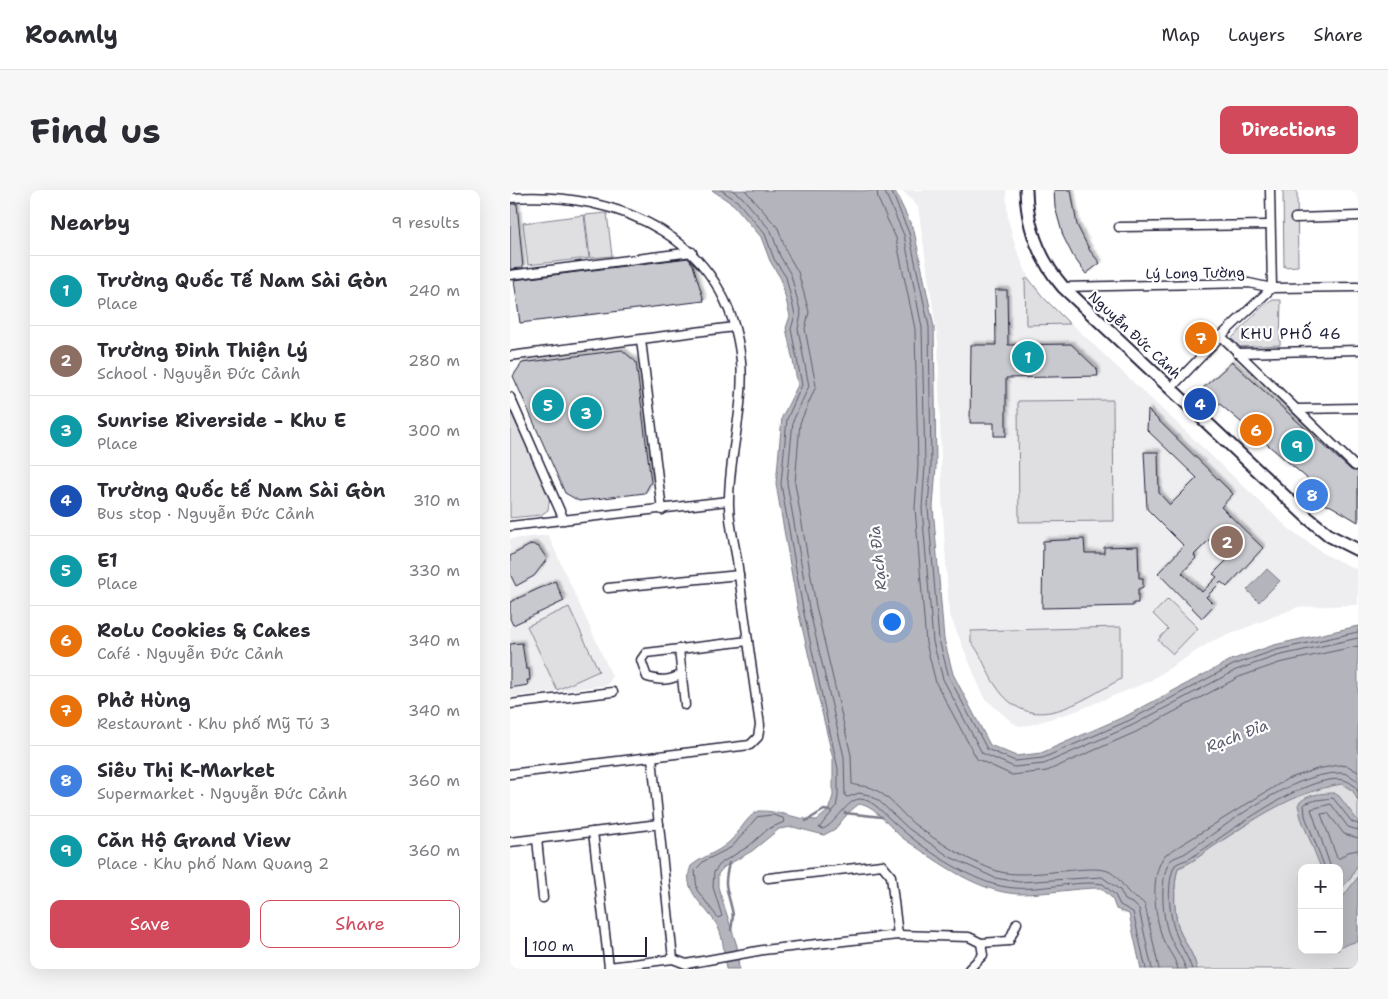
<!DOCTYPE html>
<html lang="en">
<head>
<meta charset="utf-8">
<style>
  :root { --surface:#fff; --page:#f7f7f7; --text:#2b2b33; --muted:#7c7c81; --line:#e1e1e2; --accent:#d1495b }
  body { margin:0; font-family:"Shantell Sans",sans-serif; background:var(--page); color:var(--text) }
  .controls { position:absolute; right:15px; bottom:15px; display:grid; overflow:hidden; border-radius:10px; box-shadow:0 5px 20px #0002 }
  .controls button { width:45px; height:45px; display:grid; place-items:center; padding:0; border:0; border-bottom:1px solid var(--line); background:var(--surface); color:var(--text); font:25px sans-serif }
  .scale { position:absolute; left:15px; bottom:12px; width:122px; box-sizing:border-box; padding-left:5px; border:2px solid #22223b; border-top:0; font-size:14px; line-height:18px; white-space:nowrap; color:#22223b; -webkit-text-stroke:4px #fff; paint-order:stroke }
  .you { position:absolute; left:381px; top:431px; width:18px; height:18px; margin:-12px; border:4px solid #fff; border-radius:50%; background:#1a73e8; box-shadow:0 0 0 8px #1a73e833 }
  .badge { display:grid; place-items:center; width:32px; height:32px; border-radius:50%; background:var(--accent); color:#fff; font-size:16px; font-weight:700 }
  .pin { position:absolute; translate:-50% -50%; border:2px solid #fff; box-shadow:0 1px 5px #0006 }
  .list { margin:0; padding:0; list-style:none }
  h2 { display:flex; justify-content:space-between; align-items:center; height:65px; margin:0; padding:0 20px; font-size:21px }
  h2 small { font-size:16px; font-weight:400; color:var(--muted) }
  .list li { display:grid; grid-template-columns:32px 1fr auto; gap:15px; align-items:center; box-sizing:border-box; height:70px; padding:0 20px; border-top:1px solid var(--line) }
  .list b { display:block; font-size:19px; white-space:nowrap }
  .list p { margin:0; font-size:16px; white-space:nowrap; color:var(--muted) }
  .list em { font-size:16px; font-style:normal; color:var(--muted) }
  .actions { display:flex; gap:10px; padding:15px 20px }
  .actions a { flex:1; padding:11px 0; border:1px solid var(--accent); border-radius:10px; text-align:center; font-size:18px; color:var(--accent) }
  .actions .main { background:var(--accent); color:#fff }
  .map { position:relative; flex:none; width:848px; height:779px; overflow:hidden; border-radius:10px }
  header { display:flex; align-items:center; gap:30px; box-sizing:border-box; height:70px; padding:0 25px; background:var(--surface); border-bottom:1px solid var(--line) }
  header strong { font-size:24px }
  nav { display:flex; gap:28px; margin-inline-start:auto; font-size:18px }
  .intro { display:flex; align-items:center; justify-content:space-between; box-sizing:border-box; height:120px; padding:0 30px }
  h1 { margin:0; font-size:35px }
  .button { padding:12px 22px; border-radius:10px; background:var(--accent); color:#fff; font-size:18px; font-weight:700 }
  main { display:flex; gap:30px; padding:0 30px }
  aside { flex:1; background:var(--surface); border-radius:10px; box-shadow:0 5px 20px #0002 }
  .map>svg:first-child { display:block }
  .built { fill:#eeeef1 }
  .green { fill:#dfdfe2; stroke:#80808e; fill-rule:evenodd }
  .water { fill:#b4b4bc; stroke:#7a7a88 }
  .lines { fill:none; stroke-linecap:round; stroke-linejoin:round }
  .shore { stroke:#5c5c6f; stroke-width:1 }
  .stream { stroke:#7a7a88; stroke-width:2.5 }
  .building { fill:#c8c8cf; stroke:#22223b; fill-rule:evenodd; filter:url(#shadow) }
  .street-casing { stroke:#22223b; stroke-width:11 }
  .secondary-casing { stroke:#22223b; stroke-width:15 }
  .street { stroke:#fff; stroke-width:8 }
  .secondary { stroke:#fff; stroke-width:11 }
  .labels { text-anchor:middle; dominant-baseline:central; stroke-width:4.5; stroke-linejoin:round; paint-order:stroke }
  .street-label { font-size:14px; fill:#22223b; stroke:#fff }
  .neighbourhood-label { font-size:15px; letter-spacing:1px; fill:#22223b; stroke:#fff }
  .water-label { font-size:15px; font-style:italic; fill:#5c5c6f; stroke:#fff }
</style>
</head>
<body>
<header>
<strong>Roamly</strong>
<nav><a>Map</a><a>Layers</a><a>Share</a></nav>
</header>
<div class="intro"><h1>Find us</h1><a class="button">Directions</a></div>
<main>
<aside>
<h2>Nearby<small>9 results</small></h2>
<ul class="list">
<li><span class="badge" style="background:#0f9aa8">1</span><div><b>Trường Quốc Tế Nam Sài Gòn</b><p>Place</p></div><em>240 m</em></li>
<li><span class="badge" style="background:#8d6e63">2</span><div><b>Trường Đinh Thiện Lý</b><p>School · Nguyễn Đức Cảnh</p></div><em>280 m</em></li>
<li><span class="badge" style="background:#0f9aa8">3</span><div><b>Sunrise Riverside - Khu E</b><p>Place</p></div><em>300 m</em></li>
<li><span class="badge" style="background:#1a4fb4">4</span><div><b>Trường Quốc tế Nam Sài Gòn</b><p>Bus stop · Nguyễn Đức Cảnh</p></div><em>310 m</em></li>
<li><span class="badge" style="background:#0f9aa8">5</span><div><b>E1</b><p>Place</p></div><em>330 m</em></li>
<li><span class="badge" style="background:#e8710a">6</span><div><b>RoLu Cookies &amp; Cakes</b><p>Café · Nguyễn Đức Cảnh</p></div><em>340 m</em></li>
<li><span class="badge" style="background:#e8710a">7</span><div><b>Phở Hùng</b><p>Restaurant · Khu phố Mỹ Tú 3</p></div><em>340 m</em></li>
<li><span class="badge" style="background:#3f7fe0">8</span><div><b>Siêu Thị K-Market</b><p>Supermarket · Nguyễn Đức Cảnh</p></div><em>360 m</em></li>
<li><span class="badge" style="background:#0f9aa8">9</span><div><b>Căn Hộ Grand View</b><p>Place · Khu phố Nam Quang 2</p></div><em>360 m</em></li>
</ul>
<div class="actions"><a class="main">Save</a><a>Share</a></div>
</aside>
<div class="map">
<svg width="848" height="779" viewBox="0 0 848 779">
  <defs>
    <filter id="shadow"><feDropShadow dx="2.5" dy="-2.5" stdDeviation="1" flood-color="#0004"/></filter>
  </defs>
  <rect width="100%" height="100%" fill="#fff"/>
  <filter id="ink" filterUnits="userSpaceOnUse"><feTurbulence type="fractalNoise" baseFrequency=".02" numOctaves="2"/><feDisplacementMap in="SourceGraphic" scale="10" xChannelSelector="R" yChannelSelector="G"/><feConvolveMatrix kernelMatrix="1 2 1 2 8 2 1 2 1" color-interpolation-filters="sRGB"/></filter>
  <g filter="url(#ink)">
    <!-- built -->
    <g class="built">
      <polygon points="392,0 496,0 498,29 506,58 519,89 533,107 778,338 816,365 848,380 848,415 788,417 702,451 638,492 566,521 520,535 509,536 503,533 474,508 439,423 432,307 428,152 408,17"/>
      <polygon points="38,345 102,486 98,495 0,507 0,349"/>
    </g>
    <!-- green -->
    <g class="green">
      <polygon points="773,0 787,0 788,76 774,77"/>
      <polygon points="97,23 102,66 80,68 75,25"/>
      <polygon points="74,25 79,68 18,75 13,33"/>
      <polygon points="515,89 519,89 533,107 560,134 516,135"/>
      <polygon points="763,110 771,110 770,155 729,157 721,149 754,115"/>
      <polygon points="603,210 604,331 509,332 508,211"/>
      <polygon points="0,220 40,306 38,320 31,325 0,328"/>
      <polygon points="658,409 688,438 663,464 648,450 658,439 643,424"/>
      <polygon points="59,417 89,481 47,500 17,436"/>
      <path d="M611,437V489C570,511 521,549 486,496C476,482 472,464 461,452V441Z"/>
      <path d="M848,585V779H687C684,765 677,756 671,744C663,727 663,696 668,678C682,673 692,664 704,656C729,639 756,621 783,607C803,597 827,596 848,585ZM792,678H829V760H792Z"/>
    </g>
    <!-- water -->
    <g class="water">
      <path d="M202,0L385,1L404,41L424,137L426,277L423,317L434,449L443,484L480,555L506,566L531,563L618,525L721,470L764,455L848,436V611L843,601L832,594C783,602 745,629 704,656C692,664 682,673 668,678C663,696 663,727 671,744C677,756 684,765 687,779H631L619,724L606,719L602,708L591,698C564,698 537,704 510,704C469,703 430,673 397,651C381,641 368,617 349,614L339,622L325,639L314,645L283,637L269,639L242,661L214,677L208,684V697L227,756L229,779H216C214,765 214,750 208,737C199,718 170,702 181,676C193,666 207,663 218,653C229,644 235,628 248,621C269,620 287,630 307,630L318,621L323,606V569L288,420L266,294L272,227L288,195L276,138L280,126L271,89L260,71L251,47L224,15Z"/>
      <polygon points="757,379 770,391 749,412 737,400"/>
      <path d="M824,603L829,606L848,631V674L841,688L829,701V678H811L791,628L788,615C794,604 813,603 824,603Z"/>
      <polygon points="848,687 848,751 829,757 829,712"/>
    </g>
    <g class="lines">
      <!-- shore -->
      <g class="shore">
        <path d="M211,0L227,11L255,44L264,69L276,87L285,125L281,139L292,195L277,229L271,294L293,419L328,579V606L326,617L309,638L313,639C327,633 337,609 350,609C362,609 373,623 381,630C406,654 450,684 483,694C522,706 558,689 593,694L605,705L610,715L623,722L636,779"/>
        <polyline points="222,0 232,7 261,41 270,66 281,85 291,124 288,139 299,196 283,231 277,293 299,418 334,567 335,606 338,607 349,603 359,605 369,611 399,639 440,667 485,688 509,692 592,687 610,700 615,710 624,714 629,719 642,779"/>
        <path d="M235,0L268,38L277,63L288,82L299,122L295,139L306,196L290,233L285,293L306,416L341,565L342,594C349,597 357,595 364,599C380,607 390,622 404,634C428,652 458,671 487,681C517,691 582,672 600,682C610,688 613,697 620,704C625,709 631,709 635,715L649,779"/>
        <polyline points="367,0 368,9 386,48 405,139 408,276 405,318 416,453 426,493 467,569 502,585 537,581 626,542 729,487 769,473 848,456"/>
        <polyline points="374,0 394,45 412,138 415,276 412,318 423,452 433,489 472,563 504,577 534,574 623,535 726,480 767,466 848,448"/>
        <polyline points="381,0 399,43 419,137 421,276 418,317 429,450 439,487 477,559 505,571 533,568 620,530 723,475 766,460 848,442"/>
        <polygon points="263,625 273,628 274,632 258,639 239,656 211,673 204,682 203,697 212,726 208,728 187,700 185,680 194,671 222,657 247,627"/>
        <polyline points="848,648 834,644 818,623 811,624 827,668 830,668 838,662 848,660"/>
        <polyline points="815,678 795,626 794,614 806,610 823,608 842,632 848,634"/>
        <polyline points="821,678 801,619 821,614 838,637 848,640"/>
        <path d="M668,779C665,767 656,758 652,747C645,724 639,686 655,665L777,589L807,579L829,575L838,576L848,582"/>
        <path d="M676,779C672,767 665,759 660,747C652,730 649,687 660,671C665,666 672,666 677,662C717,635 782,582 831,583C838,583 843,588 848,591"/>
        <path d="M682,779C678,766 670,756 666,744C659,726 656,692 665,675C669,672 674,671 679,669C703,655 828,554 848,602"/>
      </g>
      <!-- stream -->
      <g class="stream">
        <polyline points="335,623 372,627"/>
        <polyline points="296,631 314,620 320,621"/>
        <path d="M219,673C213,698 217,697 222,720C224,726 222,734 221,740"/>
      </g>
    </g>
    <!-- building -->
    <g class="building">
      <polygon points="544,0 561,0 567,35 580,61 590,73 576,84 563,66 553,46 545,17"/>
      <polygon points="0,14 7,14 13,78 0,79"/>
      <polygon points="178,68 183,75 194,111 10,133 4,90"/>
      <polygon points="485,100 497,100 498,155 561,154 587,179 588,186 496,188 496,246 484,246 484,233 460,233 461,155 486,155"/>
      <polygon points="112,160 126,172 141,292 135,303 69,311 55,303 3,186 12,173"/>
      <polygon points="722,172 841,280 848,281 848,332 821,316 808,313 799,301 798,289 692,199"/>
      <path d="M638,220L723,304L711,317L753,358L717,397L711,392L696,407L704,415L692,428L648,383L674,356L637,319L634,262H648L649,303L660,315L687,288L637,240ZM710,339L729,358L703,384L707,387L692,402L672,383L686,368L684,365Z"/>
      <polygon points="574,349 575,363 594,363 594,357 628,356 629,388 633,388 633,397 628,399 628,413 623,413 623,416 532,418 533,351"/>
      <polygon points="22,354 29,357 37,369 24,386 6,396 0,384 0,366"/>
      <polygon points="45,391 54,411 3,435 0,429 0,412"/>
      <polygon points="12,453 16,479 19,479 20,490 17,490 18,495 0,498 0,454"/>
    </g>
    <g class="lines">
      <!-- street casing -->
      <g class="street-casing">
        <g id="street">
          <polyline points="760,0 762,98"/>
          <path d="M0,8C111,0 219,50 231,171C235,218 219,263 219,310C218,329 224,351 227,370C234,425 242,480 250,535L248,547L240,555L0,584"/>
          <polyline points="785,28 848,26"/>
          <polyline points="609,37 760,35"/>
          <polyline points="0,85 182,62"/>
          <polyline points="553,97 739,93 762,98 848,97"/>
          <polyline points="711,146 845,276 848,275"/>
          <polyline points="131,150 152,320"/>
          <polyline points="727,163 848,160"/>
          <polyline points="0,166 224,137"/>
          <polyline points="660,199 711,146 762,98"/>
          <polyline points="0,207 54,330"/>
          <polyline points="788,219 848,218"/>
          <polyline points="0,336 218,311"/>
          <polyline points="98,398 229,385"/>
          <polyline points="169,459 175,515"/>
          <path d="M172,484C159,491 151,491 137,487L131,470L136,463L238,451"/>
          <polyline points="0,514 103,502"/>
          <polyline points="142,568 163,769"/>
          <polyline points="83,642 99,777 163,769 176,774 253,760 388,745 459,747 471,753 499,751 507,733"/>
          <polyline points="27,649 33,708"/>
          <polyline points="0,652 149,634"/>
          <polyline points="258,688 372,675 381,686 388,745"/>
          <polyline points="459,779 473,765 471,753"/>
        </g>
      </g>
      <!-- secondary casing -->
      <g class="secondary-casing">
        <path id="secondary" d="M516,0C517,37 529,69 553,97L798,328L820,346L848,360"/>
      </g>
      <!-- street -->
      <use href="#street" class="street"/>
      <!-- secondary -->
      <use href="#secondary" class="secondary"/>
    </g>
  </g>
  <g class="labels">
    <!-- street labels -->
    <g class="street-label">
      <text transform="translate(685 83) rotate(-1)">Lý Long Tường</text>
      <text transform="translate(625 145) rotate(43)">Nguyễn Đức Cảnh</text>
    </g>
    <!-- neighbourhood labels -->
    <g class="neighbourhood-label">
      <text x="781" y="144">KHU PHỐ 46</text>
    </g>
    <!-- water labels -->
    <g class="water-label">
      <text transform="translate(368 368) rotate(-96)">Rạch Đỉa</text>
      <text transform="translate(727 546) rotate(-21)">Rạch Đỉa</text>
    </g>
  </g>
</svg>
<div class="controls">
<button>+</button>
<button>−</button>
</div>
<div class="scale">100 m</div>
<div class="you"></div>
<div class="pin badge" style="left:518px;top:167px;background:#0f9aa8">1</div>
<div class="pin badge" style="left:717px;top:352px;background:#8d6e63">2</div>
<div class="pin badge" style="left:76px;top:223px;background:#0f9aa8">3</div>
<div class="pin badge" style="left:690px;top:214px;background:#1a4fb4">4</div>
<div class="pin badge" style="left:38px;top:215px;background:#0f9aa8">5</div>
<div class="pin badge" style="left:746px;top:240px;background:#e8710a">6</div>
<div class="pin badge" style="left:691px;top:148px;background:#e8710a">7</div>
<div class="pin badge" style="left:802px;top:305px;background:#3f7fe0">8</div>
<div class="pin badge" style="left:787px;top:256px;background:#0f9aa8">9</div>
</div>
</main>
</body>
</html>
